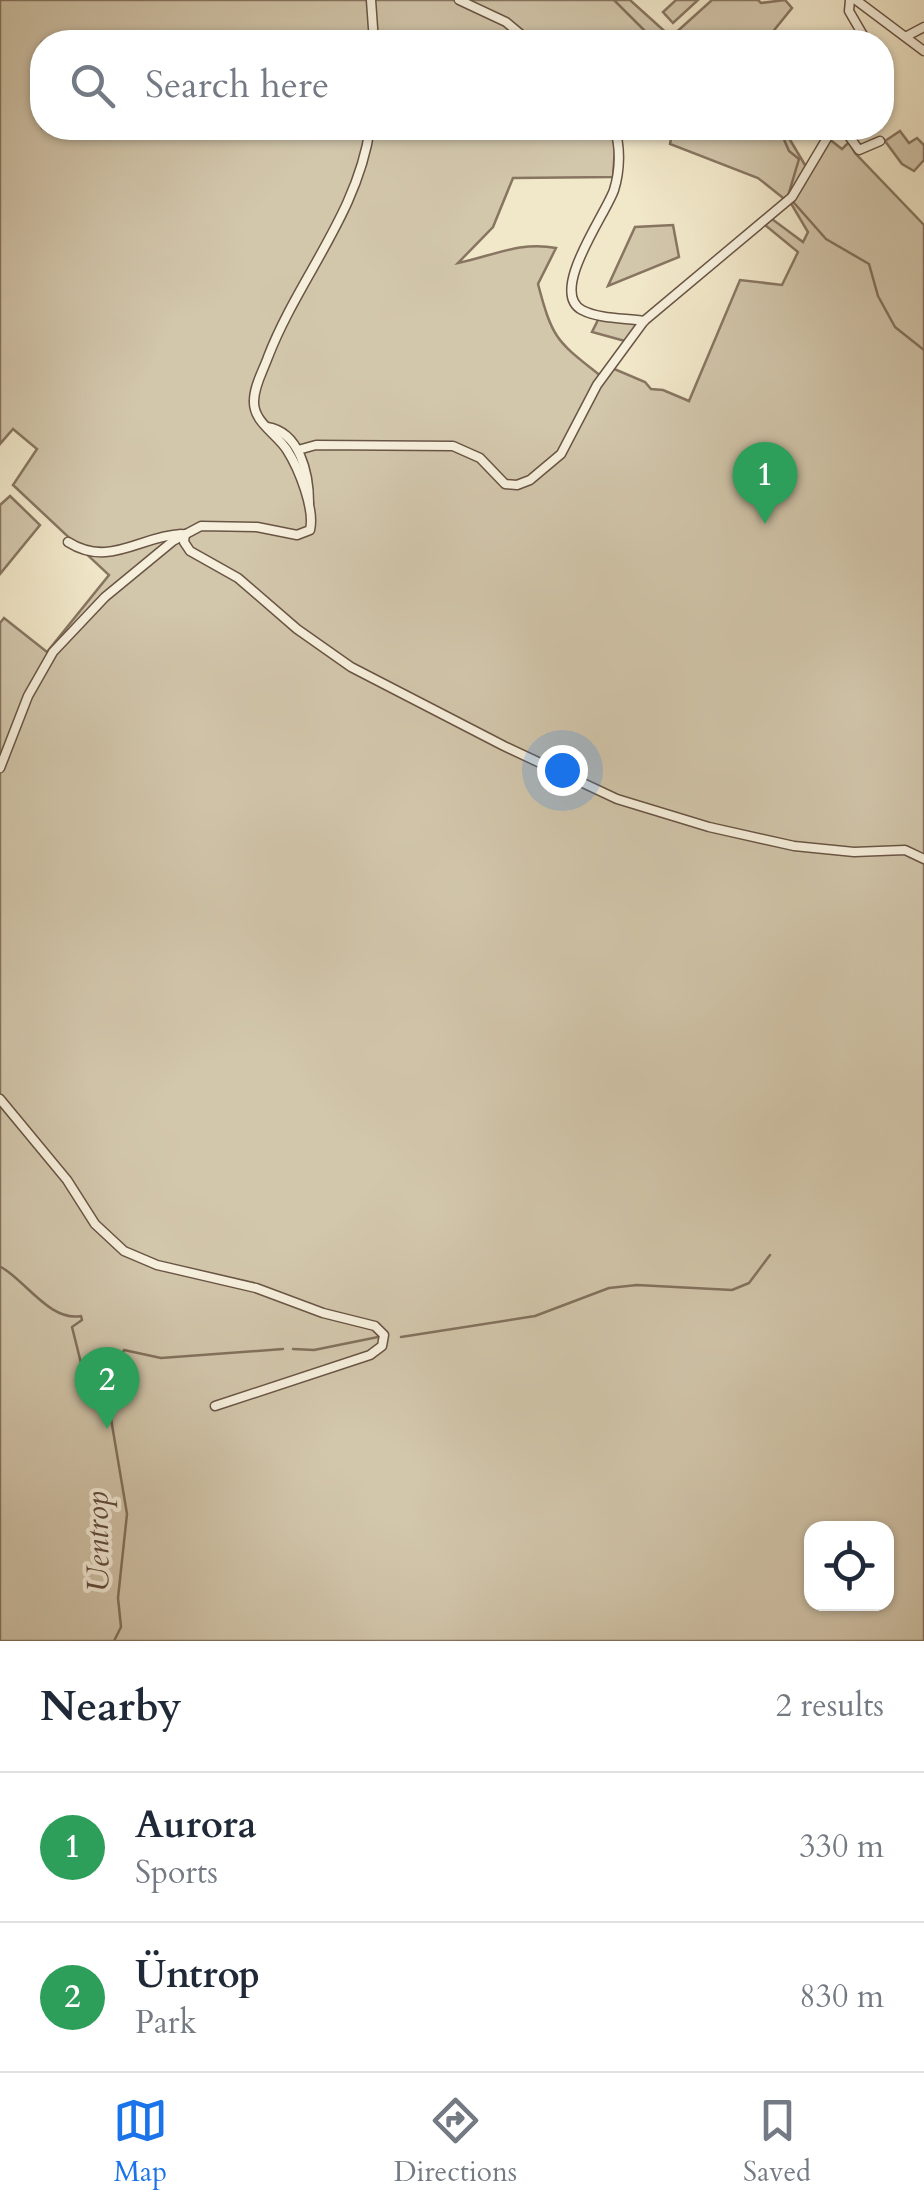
<!DOCTYPE html>
<html lang="en">
<head>
<meta charset="utf-8">
<style>
  :root { --surface:#fff; --page:#f6f6f7; --text:#1f2937; --muted:#747a83; --line:#e0e1e3; --accent:#1a73e8 }
  body { margin:0; font-family:Cardo,serif; background:var(--page); color:var(--text) }
  .controls { position:absolute; right:30px; bottom:30px; display:grid; overflow:hidden; border-radius:20px; box-shadow:0 2px 8px #0004 }
  .controls button { width:90px; height:90px; display:grid; place-items:center; padding:0; border:0; border-bottom:2px solid var(--line); background:var(--surface); color:var(--text); font:50px sans-serif }
  .you { position:absolute; left:562px; top:770px; width:35px; height:35px; margin:-25px; border:8px solid #fff; border-radius:50%; background:#1a73e8; box-shadow:0 0 0 15px #1a73e833 }
  .badge { display:grid; place-items:center; width:65px; height:65px; border-radius:50%; background:var(--accent); color:#fff; font-size:32px; font-weight:700 }
  .pin { position:absolute; translate:-50% -82px; filter:drop-shadow(0 2px 5px #0008) }
  .pin::after { content:''; position:absolute; top:52px; width:35px; height:30px; background:inherit; clip-path:polygon(0 0,100% 0,50% 100%) }
  .list { margin:0; padding:0; list-style:none }
  h2 { display:flex; justify-content:space-between; align-items:center; height:130px; margin:0; padding:0 40px; font-size:42px }
  h2 small { font-size:32px; font-weight:400; color:var(--muted) }
  .list li { display:grid; grid-template-columns:65px 1fr auto; gap:30px; align-items:center; box-sizing:border-box; height:150px; padding:0 40px; border-top:2px solid var(--line) }
  .list b { display:block; font-size:38px; white-space:nowrap }
  .list p { margin:0; font-size:32px; white-space:nowrap; color:var(--muted) }
  .list em { font-size:32px; font-style:normal; color:var(--muted) }
  .icon { flex:none; width:55px; height:55px; fill:none; stroke:currentColor; stroke-width:2; stroke-linecap:round; stroke-linejoin:round }
  .map { position:relative; flex:none; width:924px; height:1641px; overflow:hidden }
  .search { position:absolute; background:var(--surface); box-shadow:0 2px 8px #0004; left:30px; right:30px; top:30px; height:110px; display:flex; align-items:center; gap:25px; box-sizing:border-box; padding:0 35px; border-radius:40px; color:var(--muted); font-size:38px }
  .sheet { height:430px; background:var(--surface) }
  nav { display:flex; justify-content:space-around; align-items:center; box-sizing:border-box; height:140px; border-top:2px solid var(--line); background:var(--surface); font-size:28px; color:var(--muted) }
  nav a { display:grid; justify-items:center; gap:5px }
  nav .on { color:var(--accent) }
  .map>svg:first-child { display:block }
  .green { fill:#d2c6ab; stroke:#877561; stroke-width:2.5; fill-rule:evenodd }
  .lines { fill:none; stroke-linecap:round; stroke-linejoin:round }
  .stream { stroke:#83715d; stroke-width:2.5 }
  .street-casing { stroke:#695544; stroke-width:11 }
  .street { stroke:#f6efdc; stroke-width:8 }
  .labels { text-anchor:middle; dominant-baseline:central; stroke-width:8; stroke-linejoin:round; paint-order:stroke }
  .water-label { font-size:32px; font-style:italic; fill:#604b3a; stroke:#f6efdc }
</style>
</head>
<body>
<div class="map">
<svg width="924" height="1641" viewBox="0 0 924 1641">
  <rect width="100%" height="100%" fill="#f1e7c9"/>
  <filter id="stains"><feTurbulence type="fractalNoise" baseFrequency=".002" numOctaves="4"/><feColorMatrix values="0 0 0 0 .2 0 0 0 0 .09 0 0 0 0 .02 0 0 0 .5 -.17"/></filter>
  <radialGradient id="worn" r=".72"><stop offset=".6" stop-color="#630" stop-opacity="0"/><stop offset="1" stop-color="#630" stop-opacity=".3"/></radialGradient>
  <!-- green -->
  <g class="green">
    <path d="M0,0H630L671,37L712,0H758L761,3L785,0L792,8L767,39L770,42H42V128H611L615,148L613,177L513,178L493,227L458,263C492,256 520,241 556,248L538,284C553,341 557,341 602,377L612,368L645,382L651,389L663,390L689,401L740,280L782,285L798,252L765,225L772,219L803,242L808,232L792,205L758,178L670,144L672,134L657,128H783L808,170L828,138L842,149L849,142L855,153L924,225V1641H0V623L4,618L47,652L109,575L13,485L37,449L13,429L0,444ZM812,1528H886V1604H812Z"/>
    <polygon points="676,0 698,0 673,23 663,12"/>
    <polygon points="900,131 909,143 917,138 924,145 924,160 914,171 902,164 885,141"/>
    <polygon points="673,225 679,257 608,286 635,227"/>
    <polygon points="600,316 639,323 625,341 592,332"/>
    <polygon points="10,496 40,525 0,574 0,505"/>
  </g>
  <g class="lines">
    <!-- stream -->
    <g class="stream">
      <polyline points="614,0 656,42"/>
      <polyline points="779,128 789,151 799,159 788,196 826,239 869,264 878,296 895,327 924,350"/>
      <path d="M1,1267C25,1280 50,1322 81,1316L82,1320L72,1327L81,1363L94,1365L104,1377L127,1514L118,1598L121,1627L114,1641"/>
      <polyline points="401,1337 535,1316 609,1288 637,1285 732,1290 749,1283 770,1255"/>
      <polyline points="293,1349 314,1350 378,1337"/>
      <polyline points="98,1370 116,1367 124,1350 161,1358 283,1349"/>
    </g>
    <!-- street casing -->
    <g class="street-casing">
      <g id="street">
        <polyline points="371,0 374,42"/>
        <polyline points="459,0 506,22 530,42"/>
        <polyline points="850,0 849,11 867,42"/>
        <polyline points="856,0 924,51"/>
        <polyline points="907,36 924,27"/>
        <polyline points="882,66 882,84"/>
        <path d="M614,128C621,146 620,171 614,190C606,214 548,292 582,310C599,319 626,318 644,321"/>
        <polyline points="843,128 859,150 880,141"/>
        <path d="M267,427C300,432 309,474 309,503"/>
        <polyline points="298,450 316,445 453,446 480,458 505,484 517,485 530,480 561,454 597,385 644,321 792,197 833,128"/>
        <polyline points="185,534 184,542 190,551 238,578 297,629 351,667 504,746 617,799 709,827 794,846 854,852 905,850 924,859"/>
        <path d="M68,542C109,568 140,536 181,534"/>
        <path d="M0,768L28,696L53,652L105,597L173,541L201,526L257,527L297,535L310,530C315,509 299,469 287,450C277,434 253,422 254,401C254,386 263,371 268,357C298,279 358,213 370,128"/>
        <polyline points="0,1099 67,1180 95,1224 124,1251 157,1265 256,1288 323,1313 375,1326 384,1335 382,1346 370,1355 215,1406"/>
      </g>
    </g>
    <!-- street -->
    <use href="#street" class="street"/>
  </g>
  <g class="labels">
    <!-- water labels -->
    <g class="water-label">
      <text transform="translate(98 1542) rotate(-91)">Uentrop</text>
    </g>
  </g>
  <rect width="100%" height="100%" filter="url(#stains)"/>
  <rect width="100%" height="100%" fill="url(#worn)"/>
</svg>
<div class="controls">
<button><svg class="icon" aria-label="locate" viewBox="0 0 24 24"><circle cx="12" cy="12" r="6"/><path d="M12 2v4M12 18v4M2 12h4M18 12h4"/></svg></button>
</div>
<div class="you"></div>
<div class="pin badge" style="left:765px;top:524px;background:#2e9e5b">1</div>
<div class="pin badge" style="left:107px;top:1429px;background:#2e9e5b">2</div>
<div class="search"><svg class="icon" aria-label="search" viewBox="0 0 24 24"><circle cx="10" cy="10" r="6"/><path d="M15 15l6 6"/></svg>Search here</div>
</div>
<section class="sheet">
<h2>Nearby<small>2 results</small></h2>
<ul class="list">
<li><span class="badge" style="background:#2e9e5b">1</span><div><b>Aurora</b><p>Sports</p></div><em>330 m</em></li>
<li><span class="badge" style="background:#2e9e5b">2</span><div><b>Üntrop</b><p>Park</p></div><em>830 m</em></li>
</ul>
</section>
<nav>
<a class="on"><svg class="icon" aria-label="map" viewBox="0 0 24 24"><path d="M3 6l6-2 6 2 6-2v14l-6 2-6-2-6 2zM9 4v14M15 6v14"/></svg>Map</a>
<a><svg class="icon" aria-label="directions" viewBox="0 0 24 24"><path d="M12 3l9 9-9 9-9-9zM9 14v-3h6M13 9l2 2-2 2"/></svg>Directions</a>
<a><svg class="icon" aria-label="saved" viewBox="0 0 24 24"><path d="M7 4h10v16l-5-4-5 4z"/></svg>Saved</a>
</nav>
</body>
</html>
